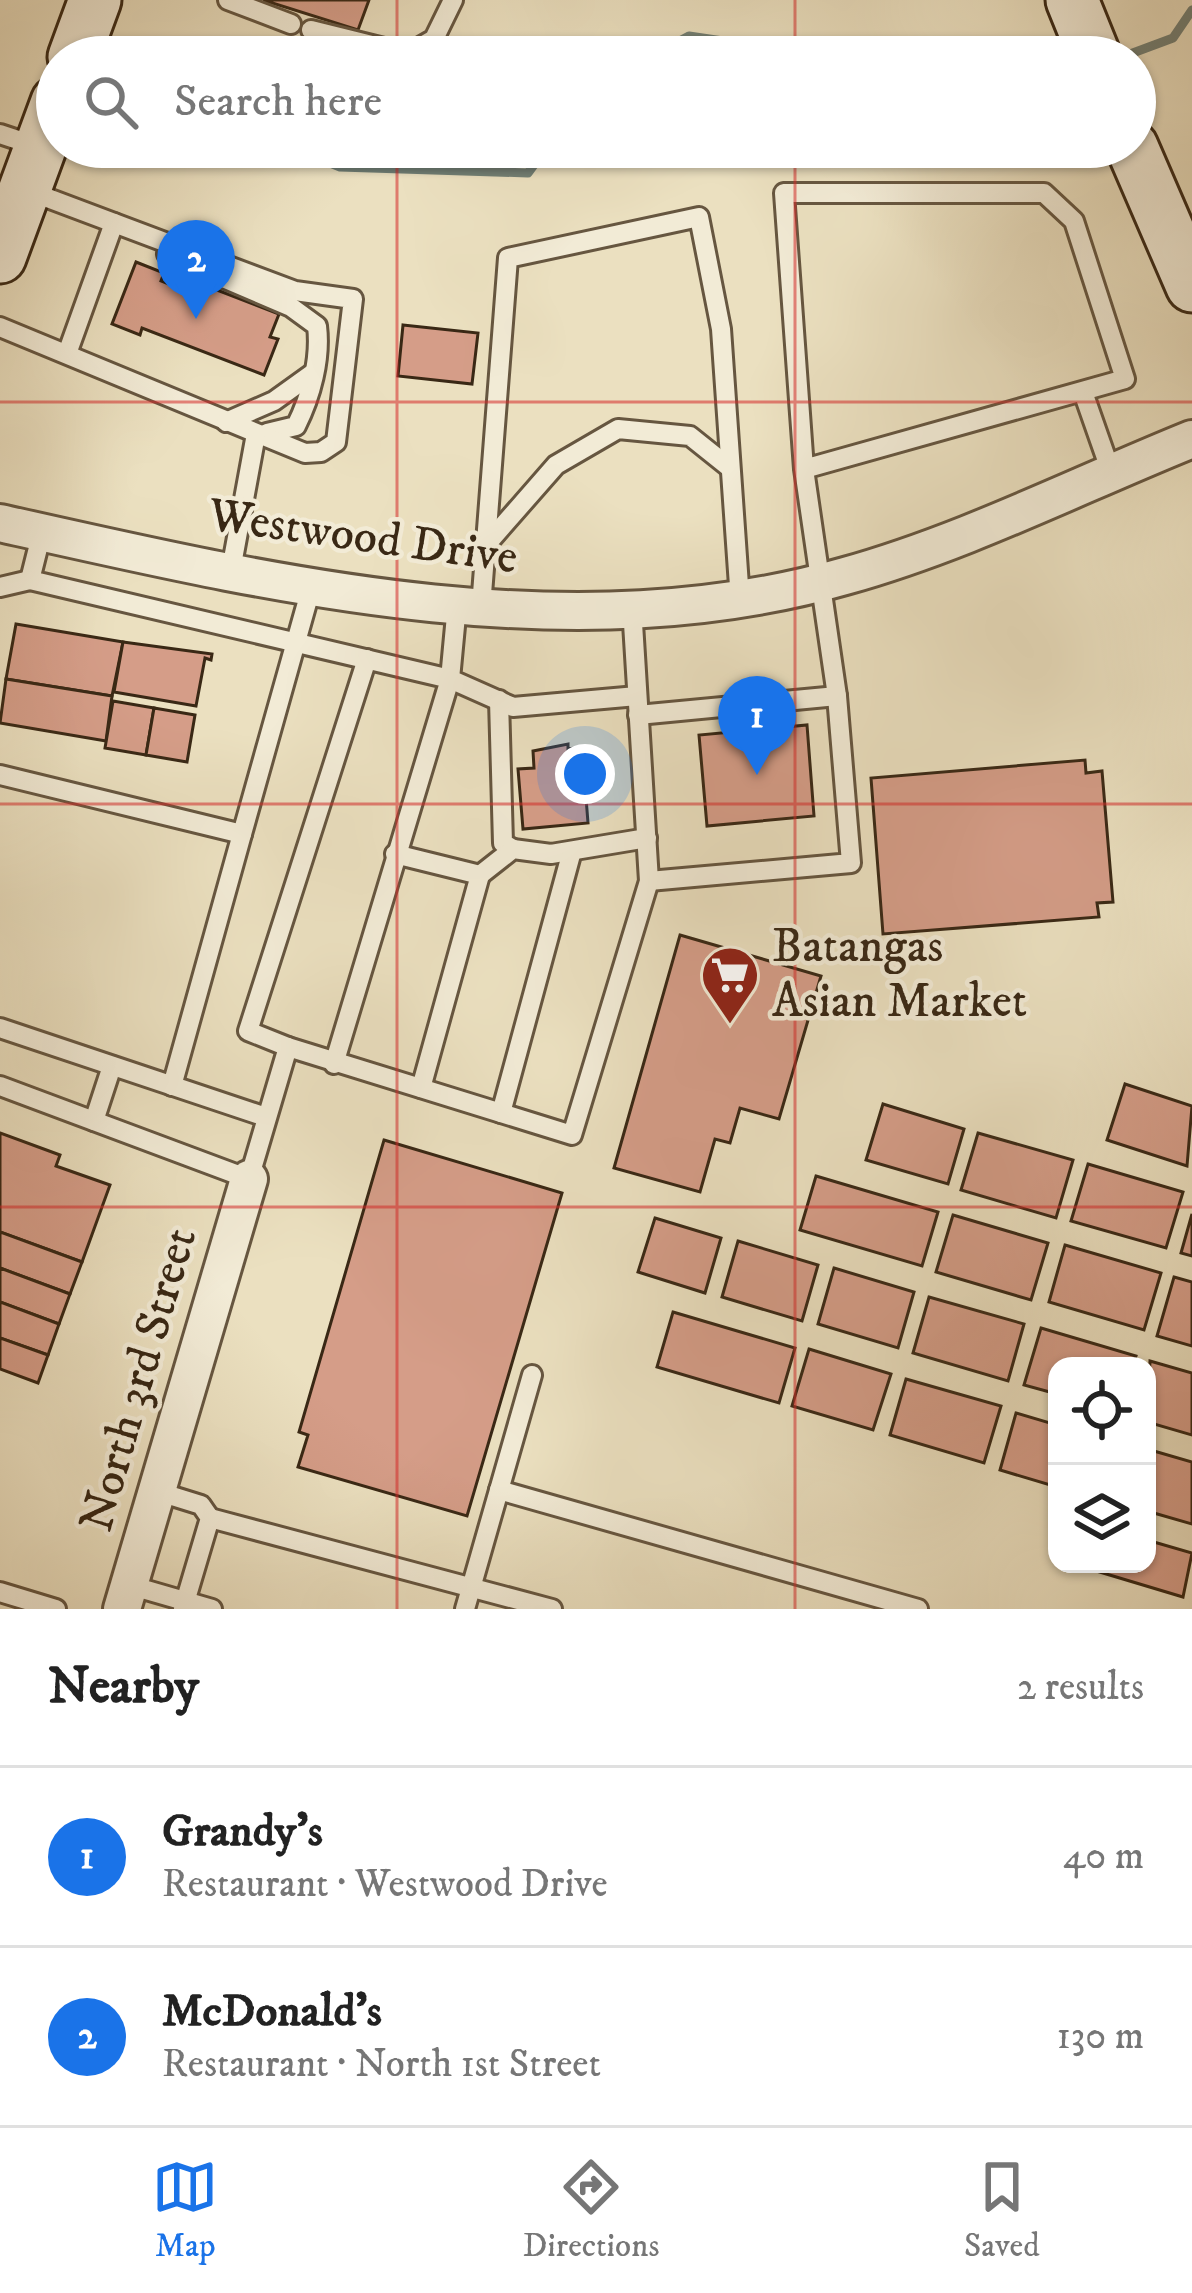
<!DOCTYPE html>
<html lang="en">
<head>
<meta charset="utf-8">
<style>
  :root { --surface:#fff; --page:#f6f6f6; --text:#222; --muted:#767676; --line:#e0e0e0; --accent:#1a73e8 }
  body { margin:0; font-family:"IM FELL DW Pica",serif; background:var(--page); color:var(--text) }
  .controls { position:absolute; right:36px; bottom:36px; display:grid; overflow:hidden; border-radius:24px; box-shadow:0 3px 9px #0004 }
  .controls button { width:108px; height:108px; display:grid; place-items:center; padding:0; border:0; border-bottom:3px solid var(--line); background:var(--surface); color:var(--text); font:60px sans-serif }
  .you { position:absolute; left:585px; top:774px; width:42px; height:42px; margin:-30px; border:9px solid #fff; border-radius:50%; background:#1a73e8; box-shadow:0 0 0 18px #1a73e833 }
  .badge { display:grid; place-items:center; width:78px; height:78px; border-radius:50%; background:var(--accent); color:#fff; font-size:39px; font-weight:700 }
  .pin { position:absolute; translate:-50% -99px; filter:drop-shadow(0 3px 6px #0008) }
  .pin::after { content:''; position:absolute; top:63px; width:42px; height:36px; background:inherit; clip-path:polygon(0 0,100% 0,50% 100%) }
  .list { margin:0; padding:0; list-style:none }
  h2 { display:flex; justify-content:space-between; align-items:center; height:156px; margin:0; padding:0 48px; font-size:51px }
  h2 small { font-size:39px; font-weight:400; color:var(--muted) }
  .list li { display:grid; grid-template-columns:78px 1fr auto; gap:36px; align-items:center; box-sizing:border-box; height:180px; padding:0 48px; border-top:3px solid var(--line) }
  .list b { display:block; font-size:45px; white-space:nowrap }
  .list p { margin:0; font-size:39px; white-space:nowrap; color:var(--muted) }
  .list em { font-size:39px; font-style:normal; color:var(--muted) }
  .icon { flex:none; width:66px; height:66px; fill:none; stroke:currentColor; stroke-width:2; stroke-linecap:round; stroke-linejoin:round }
  .map { position:relative; flex:none; width:1192px; height:1609px; overflow:hidden }
  .search { position:absolute; background:var(--surface); box-shadow:0 3px 9px #0004; left:36px; right:36px; top:36px; height:132px; display:flex; align-items:center; gap:30px; box-sizing:border-box; padding:0 42px; border-radius:66px; color:var(--muted); font-size:45px }
  .sheet { height:516px; background:var(--surface) }
  nav { display:flex; justify-content:space-around; align-items:center; box-sizing:border-box; height:168px; border-top:3px solid var(--line); background:var(--surface); font-size:33px; color:var(--muted) }
  nav a { display:grid; justify-items:center; gap:6px }
  nav .on { color:var(--accent) }
  .map>svg:first-child { display:block }
  .lines { fill:none; stroke-linecap:round; stroke-linejoin:round }
  .stream { stroke:#738177; stroke-width:9 }
  .building { fill:#d59d88; stroke:#392815; stroke-width:3 }
  .lane-casing { stroke:#665640; stroke-width:24 }
  .street-casing { stroke:#665640; stroke-width:42 }
  .secondary-casing { stroke:#392815; stroke-width:57 }
  .lane { stroke:#f2ebd6; stroke-width:18 }
  .street { stroke:#f2ebd6; stroke-width:36 }
  .secondary { stroke:#f2ebd6; stroke-width:51 }
  .grid { fill:none; stroke:#d62828; stroke-width:3; stroke-opacity:0.55 }
  .labels { text-anchor:middle; dominant-baseline:central; stroke-width:9; stroke-linejoin:round; paint-order:stroke }
  .street-label { font-size:48px; fill:#392815; stroke:#f2ebd6 }
  .poi-label { font-size:48px; fill:#392815; stroke:#f2ebd6; text-anchor:start }
</style>
</head>
<body>
<div class="map">
<svg width="1192" height="1609" viewBox="0 0 1192 1609">
  <rect width="100%" height="100%" fill="#ebe0c0"/>
  <filter id="stains"><feTurbulence type="fractalNoise" baseFrequency=".00167" numOctaves="4"/><feColorMatrix values="0 0 0 0 .2 0 0 0 0 .09 0 0 0 0 .02 0 0 0 .5 -.17"/></filter>
  <radialGradient id="worn" r=".72"><stop offset=".6" stop-color="#630" stop-opacity="0"/><stop offset="1" stop-color="#630" stop-opacity=".3"/></radialGradient>
  <g class="lines">
    <!-- stream -->
    <g class="stream">
      <polyline points="97,34 124,57"/>
      <polyline points="650,57 689,36 833,57"/>
      <polyline points="1122,57 1173,38 1192,10"/>
      <polyline points="291,147 340,167 528,173 547,147"/>
    </g>
  </g>
  <!-- building -->
  <g class="building">
    <polygon points="263,0 369,0 358,30"/>
    <polygon points="136,262 164,273 161,281 194,294 199,283 279,314 270,337 278,339 264,375 142,328 140,335 112,324"/>
    <polygon points="403,325 478,333 472,384 398,376"/>
    <polygon points="16,624 123,642 112,696 6,679"/>
    <polygon points="123,642 212,654 211,660 205,658 196,706 114,692"/>
    <polygon points="6,679 112,696 106,741 0,723"/>
    <polygon points="113,701 154,708 146,755 105,748"/>
    <polygon points="154,708 195,715 187,762 146,755"/>
    <polygon points="807,725 814,816 707,826 699,735"/>
    <polygon points="568,744 568,749 582,747 588,823 523,829 518,769 534,768 533,751"/>
    <polygon points="1085,760 1086,773 1102,771 1113,902 1097,903 1099,917 883,934 871,778"/>
    <polygon points="680,935 821,976 779,1119 740,1108 730,1143 715,1139 700,1192 614,1168"/>
    <polygon points="1125,1084 1192,1106 1187,1166 1107,1140"/>
    <polygon points="883,1104 964,1129 948,1184 866,1160"/>
    <polygon points="0,1133 60,1155 56,1166 110,1185 82,1262 0,1232"/>
    <polygon points="978,1133 1073,1160 1056,1218 961,1190"/>
    <polygon points="384,1140 562,1193 467,1516 298,1467 308,1435 299,1432"/>
    <polygon points="1088,1164 1183,1192 1166,1248 1071,1221"/>
    <polygon points="816,1176 938,1212 922,1266 800,1230"/>
    <polygon points="1192,1214 1192,1256 1181,1253"/>
    <polygon points="953,1215 1048,1243 1031,1300 936,1272"/>
    <polygon points="655,1218 721,1238 705,1293 638,1272"/>
    <polygon points="0,1232 82,1262 70,1294 0,1268"/>
    <polygon points="738,1241 818,1265 802,1321 722,1297"/>
    <polygon points="1065,1245 1161,1273 1144,1330 1049,1302"/>
    <polygon points="0,1268 70,1294 59,1324 0,1302"/>
    <polygon points="834,1268 914,1292 898,1348 818,1324"/>
    <polygon points="1174,1277 1192,1282 1192,1346 1157,1336"/>
    <polygon points="929,1297 1024,1324 1008,1381 913,1353"/>
    <polygon points="0,1302 59,1324 48,1355 0,1338"/>
    <polygon points="673,1312 795,1348 779,1403 657,1367"/>
    <polygon points="1041,1328 1136,1356 1133,1366 1057,1366 1057,1394 1024,1385"/>
    <polygon points="0,1338 48,1355 38,1383 0,1369"/>
    <polygon points="809,1349 891,1374 873,1430 792,1406"/>
    <polygon points="1150,1361 1192,1373 1192,1435 1147,1422"/>
    <polygon points="906,1379 1001,1406 984,1463 890,1435"/>
    <polygon points="1016,1413 1057,1425 1057,1487 1000,1470"/>
    <polygon points="1147,1449 1192,1462 1192,1524 1147,1511"/>
    <polygon points="1147,1540 1192,1553 1183,1597 1073,1564 1147,1564"/>
  </g>
  <g class="lines">
    <!-- lane casing -->
    <g class="lane-casing">
      <g id="lane">
        <polyline points="228,0 291,24"/>
        <polyline points="311,30 408,54 434,39 453,0"/>
        <polyline points="0,134 36,146"/>
        <path d="M167,254L291,307L317,326C321,359 311,396 296,426L267,433"/>
        <polyline points="0,327 305,453 321,452 336,442 353,299 295,291 29,191"/>
        <polyline points="68,351 114,223"/>
        <polyline points="1083,392 1111,472"/>
        <polyline points="226,422 274,401 313,373"/>
        <polyline points="42,532 30,580 450,679 334,1064"/>
        <polyline points="486,545 556,465 618,429 690,436 730,468"/>
        <polyline points="231,570 256,434"/>
        <polyline points="0,587 30,580"/>
        <polyline points="457,605 450,679 513,707 637,696"/>
        <polyline points="481,607 508,258 699,217 721,329 740,600"/>
        <polyline points="499,700 503,843 513,849"/>
        <polyline points="638,715 837,696"/>
        <polyline points="0,775 242,834 312,585"/>
        <polyline points="395,854 480,875 513,849 551,854 647,838"/>
        <polyline points="649,881 851,863 837,696 804,469 784,193 1044,193 1074,221 1125,379 804,469"/>
        <polyline points="0,1028 266,1117"/>
        <polyline points="288,1047 248,1031 367,659"/>
        <polyline points="0,1086 249,1179 288,1047 572,1135 649,881 632,607"/>
        <polyline points="172,1086 242,834"/>
        <polyline points="421,1088 480,875"/>
        <polyline points="501,1113 572,851"/>
        <polyline points="94,1121 112,1066"/>
        <polyline points="499,1490 918,1609"/>
        <polyline points="156,1491 201,1505 210,1518 183,1609"/>
        <polyline points="210,1518 552,1609"/>
        <polyline points="129,1585 212,1609"/>
        <polyline points="0,1592 56,1609"/>
        <polyline points="465,1609 532,1375"/>
      </g>
    </g>
    <!-- street casing -->
    <g class="street-casing">
      <g id="street">
        <path d="M0,523C272,584 569,655 845,576C964,543 1078,485 1192,439"/>
        <polyline points="122,1609 249,1179"/>
      </g>
    </g>
    <!-- secondary casing -->
    <g class="secondary-casing">
      <g id="secondary">
        <polyline points="1072,0 1095,57"/>
        <polyline points="74,57 95,0"/>
        <polyline points="1132,147 1192,286"/>
        <polyline points="0,257 57,102"/>
      </g>
    </g>
    <!-- lane -->
    <use href="#lane" class="lane"/>
    <!-- street -->
    <use href="#street" class="street"/>
    <!-- secondary -->
    <use href="#secondary" class="secondary"/>
  </g>
  <!-- grid -->
  <path class="grid" d="M397,0V57M795,0V57M397,147V1609M795,147V1609M0,402H1192M0,804H1192M0,1207H1192"/>
  <!-- icons -->
  <defs>
    <g id="supermarket-pin" transform="scale(3)"><path d="M0 17L-7.5 6A9.5 9.5 0 1 1 7.5 6Z" fill="#8f2418" stroke="#f2ebd6"/><path d="M-6-5.5h2.5l.6 2H6L4.5 2H-2.5L-4.4-4H-6ZM-1.5 3.2a1.3 1.3 0 1 0 .1 0ZM3 3.2a1.3 1.3 0 1 0 .1 0Z" fill="#fff"/></g>
  </defs>
  <g fill-rule="evenodd">
    <use href="#supermarket-pin" x="730" y="975"/>
  </g>
  <g class="labels">
    <!-- street labels -->
    <g class="street-label">
      <text transform="translate(363 537) rotate(8)">Westwood Drive</text>
      <text transform="translate(139 1380) rotate(-74)">North 3rd Street</text>
    </g>
    <!-- poi labels -->
    <g class="poi-label">
      <text x="772" y="947">Batangas<tspan x="772" dy="55">Asian Market</tspan></text>
    </g>
  </g>
  <rect width="100%" height="100%" filter="url(#stains)"/>
  <rect width="100%" height="100%" fill="url(#worn)"/>
</svg>
<div class="controls">
<button><svg class="icon" aria-label="locate" viewBox="0 0 24 24"><circle cx="12" cy="12" r="6"/><path d="M12 2v4M12 18v4M2 12h4M18 12h4"/></svg></button>
<button><svg class="icon" aria-label="layers" viewBox="0 0 24 24"><path d="M12 4l9 5-9 5-9-5zM3 14l9 5 9-5"/></svg></button>
</div>
<div class="you"></div>
<div class="pin badge" style="left:757px;top:775px">1</div>
<div class="pin badge" style="left:196px;top:319px">2</div>
<div class="search"><svg class="icon" aria-label="search" viewBox="0 0 24 24"><circle cx="10" cy="10" r="6"/><path d="M15 15l6 6"/></svg>Search here</div>
</div>
<section class="sheet">
<h2>Nearby<small>2 results</small></h2>
<ul class="list">
<li><span class="badge">1</span><div><b>Grandy's</b><p>Restaurant · Westwood Drive</p></div><em>40 m</em></li>
<li><span class="badge">2</span><div><b>McDonald's</b><p>Restaurant · North 1st Street</p></div><em>130 m</em></li>
</ul>
</section>
<nav>
<a class="on"><svg class="icon" aria-label="map" viewBox="0 0 24 24"><path d="M3 6l6-2 6 2 6-2v14l-6 2-6-2-6 2zM9 4v14M15 6v14"/></svg>Map</a>
<a><svg class="icon" aria-label="directions" viewBox="0 0 24 24"><path d="M12 3l9 9-9 9-9-9zM9 14v-3h6M13 9l2 2-2 2"/></svg>Directions</a>
<a><svg class="icon" aria-label="saved" viewBox="0 0 24 24"><path d="M7 4h10v16l-5-4-5 4z"/></svg>Saved</a>
</nav>
</body>
</html>
